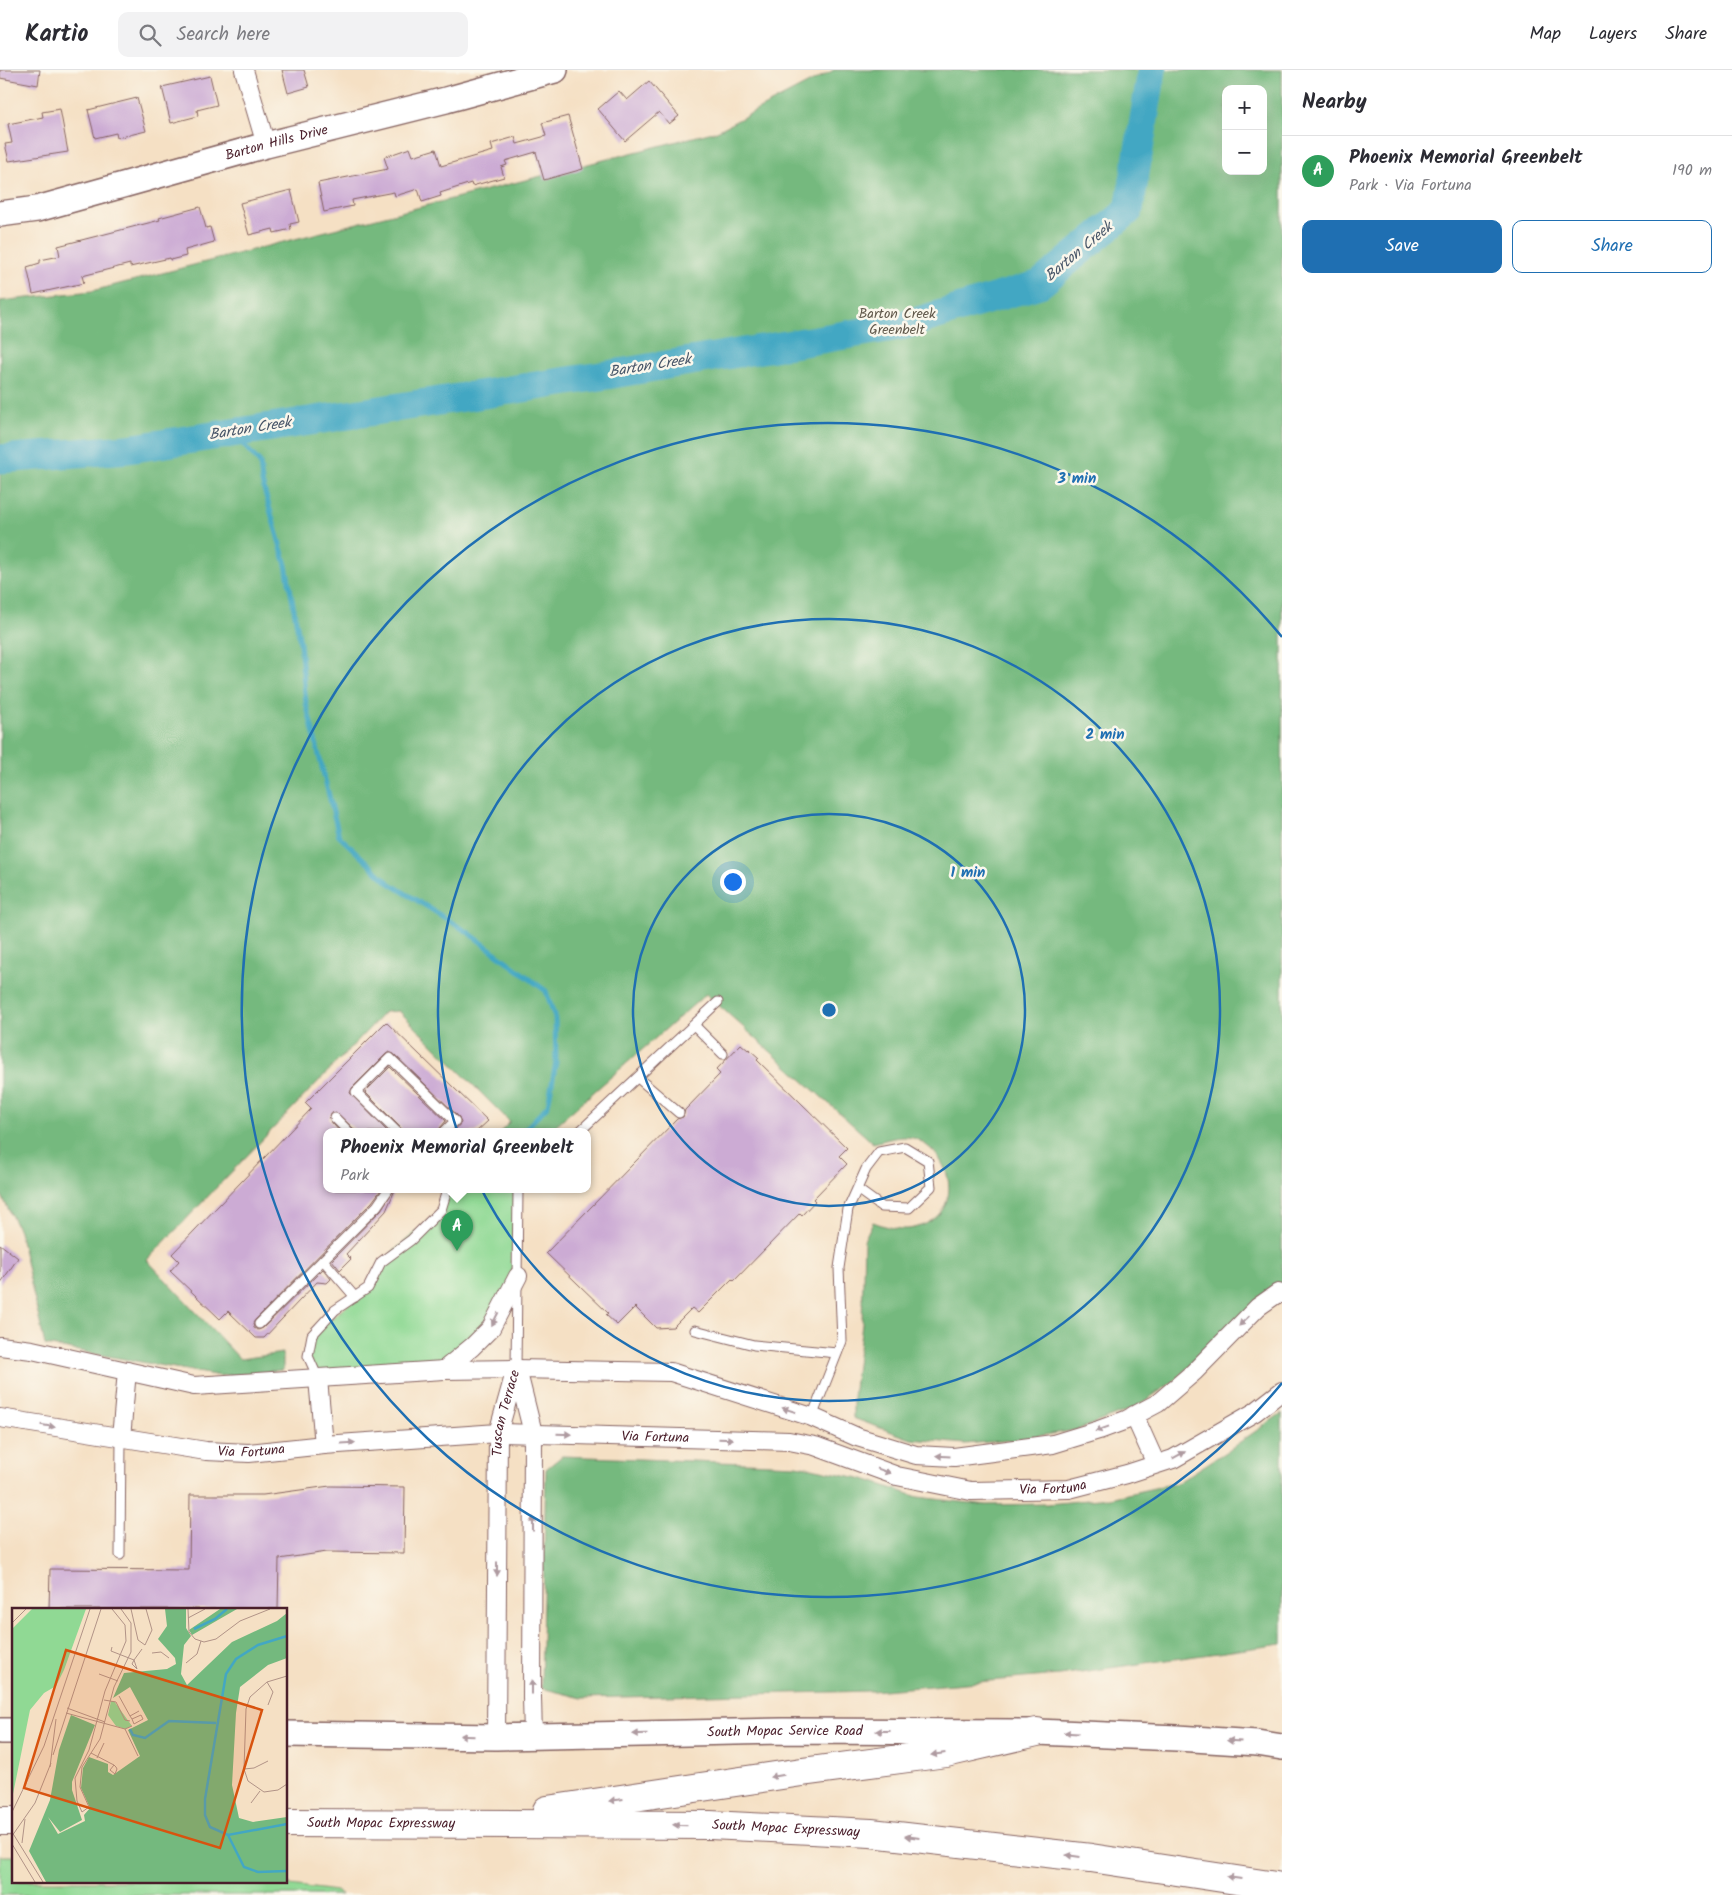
<!DOCTYPE html>
<html lang="en">
<head>
<meta charset="utf-8">
<style>
  :root { --surface:#fff; --page:#f2f2f3; --text:#2b2b33; --muted:#7c7c81; --line:#e1e1e2; --accent:#1f6fb2 }
  body { margin:0; font-family:Kalam,sans-serif; background:var(--page); color:var(--text) }
  .controls { position:absolute; right:15px; top:15px; display:grid; overflow:hidden; border-radius:10px; box-shadow:0 5px 20px #0002 }
  .controls button { width:45px; height:45px; display:grid; place-items:center; padding:0; border:0; border-bottom:1px solid var(--line); background:var(--surface); color:var(--text); font:25px sans-serif }
  .you { position:absolute; left:732px; top:811px; width:18px; height:18px; margin:-12px; border:4px solid #fff; border-radius:50%; background:#1a73e8; box-shadow:0 0 0 8px #1a73e833 }
  .badge { display:grid; place-items:center; width:32px; height:32px; border-radius:50%; background:var(--accent); color:#fff; font-size:16px; font-weight:700 }
  .pin { position:absolute; translate:-50% -41px; filter:drop-shadow(0 1px 2px #0008) }
  .pin::after { content:''; position:absolute; top:26px; width:18px; height:15px; background:inherit; clip-path:polygon(0 0,100% 0,50% 100%) }
  .popup { position:absolute; left:323px; top:1058px; width:268px; height:65px; box-sizing:border-box; display:grid; place-content:center; border-radius:10px; background:var(--surface); filter:drop-shadow(0 1px 4px #0005); font-size:16px; white-space:nowrap; color:var(--muted) }
  .popup b { font-size:19px; color:var(--text) }
  .popup::after { content:''; position:absolute; left:50%; top:100%; margin-left:-10px; border:10px solid transparent; border-top-color:var(--surface) }
  .list { margin:0; padding:0; list-style:none }
  h2 { display:flex; justify-content:space-between; align-items:center; height:65px; margin:0; padding:0 20px; font-size:21px }
  h2 small { font-size:16px; font-weight:400; color:var(--muted) }
  .list li { display:grid; grid-template-columns:32px 1fr auto; gap:15px; align-items:center; box-sizing:border-box; height:70px; padding:0 20px; border-top:1px solid var(--line) }
  .list b { display:block; font-size:19px; white-space:nowrap }
  .list p { margin:0; font-size:16px; white-space:nowrap; color:var(--muted) }
  .list em { font-size:16px; font-style:normal; color:var(--muted) }
  .actions { display:flex; gap:10px; padding:15px 20px }
  .actions a { flex:1; padding:11px 0; border:1px solid var(--accent); border-radius:10px; text-align:center; font-size:18px; color:var(--accent) }
  .actions .main { background:var(--accent); color:#fff }
  .icon { flex:none; width:28px; height:28px; fill:none; stroke:currentColor; stroke-width:2; stroke-linecap:round; stroke-linejoin:round }
  .map { position:relative; flex:none; width:1282px; height:1825px; overflow:hidden }
  header { display:flex; align-items:center; gap:30px; box-sizing:border-box; height:70px; padding:0 25px; background:var(--surface); border-bottom:1px solid var(--line) }
  header strong { font-size:24px }
  nav { display:flex; gap:28px; margin-inline-start:auto; font-size:18px }
  .search { width:350px; height:45px; background:var(--page); display:flex; align-items:center; gap:12px; box-sizing:border-box; padding:0 18px; border-radius:10px; color:var(--muted); font-size:19px }
  main { display:flex }
  aside { flex:1; background:var(--surface) }
  .map>svg:first-child { display:block }
  .green { fill:#90d994; stroke:#6d7c60 }
  .forest { fill:#74b97e; stroke:#5f6c54; fill-rule:evenodd }
  .lines { fill:none; stroke-linecap:round; stroke-linejoin:round }
  .stream { stroke:#43a7c3; stroke-width:5 }
  .river { stroke:#43a7c3; stroke-width:29 }
  .building { fill:#ccabd4 }
  .lane-casing { stroke:#866361; stroke-width:11 }
  .street-casing { stroke:#866361; stroke-width:20 }
  .secondary-casing { stroke:#866361; stroke-width:28 }
  .highway-casing { stroke:#866361; stroke-width:30 }
  .lane { stroke:#fff; stroke-width:9 }
  .street { stroke:#fff; stroke-width:18 }
  .secondary { stroke:#fff; stroke-width:25 }
  .highway { stroke:#fff; stroke-width:28 }
  .oneway { fill:#ae9aa0 }
  .ring { fill:none; stroke:#1f6fb2; stroke-width:2.5 }
  .labels { text-anchor:middle; dominant-baseline:central; stroke-width:5; stroke-linejoin:round; paint-order:stroke }
  .street-label { font-size:14px; fill:#4a1f2b; stroke:#fbf7ec }
  .park-label { font-size:14px; fill:#5f574a; stroke:#fbf7ec }
  .water-label { font-size:15px; font-style:italic; fill:#475568; stroke:#fbf7ec }
  .inset-river { fill:none; stroke:#43a7c3; stroke-width:2.5 }
  .inset-road { fill:none; stroke:#b19387; stroke-width:1 }
  .view { fill:#d8530f; fill-opacity:0.15; stroke:#d8530f; stroke-width:2.5 }
  .inset-edge { fill:none; stroke:#4a1f2b; stroke-width:2.5 }
  .centre { fill:#1f6fb2; stroke:#fbf7ec; stroke-width:2.5 }
  .ring-label { font-size:15px; text-anchor:middle; font-weight:bold; fill:#1f6fb2; stroke:#fbf7ec; stroke-width:5; stroke-linejoin:round; paint-order:stroke }
</style>
</head>
<body>
<header>
<strong>Kartio</strong>
<div class="search"><svg class="icon" aria-label="search" viewBox="0 0 24 24"><circle cx="10" cy="10" r="6"/><path d="M15 15l6 6"/></svg>Search here</div>
<nav><a>Map</a><a>Layers</a><a>Share</a></nav>
</header>
<main>
<div class="map">
<svg width="1282" height="1825" viewBox="0 0 1282 1825">
  <rect width="100%" height="100%" fill="#fbf7ec"/>
  <filter id="ink" filterUnits="userSpaceOnUse"><feTurbulence type="fractalNoise" baseFrequency=".02" numOctaves="2"/><feDisplacementMap in="SourceGraphic" scale="10" xChannelSelector="R" yChannelSelector="G"/><feConvolveMatrix kernelMatrix="1 2 1 2 8 2 1 2 1" color-interpolation-filters="sRGB"/></filter>
  <filter id="wash" filterUnits="userSpaceOnUse"><feTurbulence type="fractalNoise" baseFrequency=".0096" numOctaves="4" result="noise"/><feDisplacementMap in="SourceGraphic" scale="20" xChannelSelector="R" yChannelSelector="G"/><feGaussianBlur stdDeviation="1.12" result="paint"/><feColorMatrix in="noise" values="0 0 0 0 0 0 0 0 0 0 0 0 0 0 0 0 0 1.4 0 .05"/><feComposite in="paint" operator="in"/></filter>
  <g filter="url(#wash)">
    <rect width="100%" height="100%" fill="#f5e0c4"/>
    <!-- green -->
    <g class="green">
      <polygon points="447,1120 518,1120 518,1206 491,1258 444,1300 318,1309 308,1286 312,1265 368,1218 381,1192 441,1140"/>
      <polygon points="0,1786 14,1786 14,1811 260,1811 336,1821 341,1825 0,1825"/>
    </g>
    <!-- forest -->
    <g class="forest">
      <path d="M834,0H1282V1213L1271,1219L1173,1312L1134,1338L1077,1360L1013,1370L965,1374L911,1369L853,1348V1327L862,1254L864,1170L873,1152C886,1157 904,1162 918,1157C963,1143 955,1089 918,1070C905,1063 887,1070 873,1073L706,924L548,1062H500L510,1052L399,941L385,942L147,1190L240,1289L283,1283V1300L220,1306L45,1275L19,1161L0,1122V231L92,221L717,61ZM1226,19H1263V101H1226Z"/>
      <polygon points="1282,1343 1282,1574 1059,1605 872,1621 582,1628 541,1618 546,1399 562,1386 797,1395 864,1409 918,1427 987,1435 1048,1434 1109,1428 1177,1413 1224,1383"/>
    </g>
    <g class="lines">
      <!-- stream -->
      <polyline class="stream" points="233,363 260,393 262,412 286,495 300,573 306,633 339,766 389,813 469,863 546,921 555,948 556,992 548,1035 523,1062"/>
      <!-- river -->
      <polyline class="river" points="0,389 128,379 601,306 905,255 1040,214 1129,140 1152,0"/>
    </g>
    <g id="blocks">
      <!-- building -->
      <g class="building">
        <polygon points="0,0 40,0 38,15 0,8"/>
        <polygon points="282,0 304,0 309,17 288,23"/>
        <polygon points="210,6 217,35 197,40 198,46 171,53 162,17"/>
        <polygon points="649,11 679,46 669,54 659,42 625,71 598,39 619,21 627,30"/>
        <polygon points="137,28 146,61 117,68 116,63 95,68 88,40"/>
        <polygon points="60,39 68,82 9,91 5,74 12,73 8,54 43,47 42,42"/>
        <polygon points="568,46 583,99 544,110 536,82 505,91 507,95 501,97 504,107 472,116 471,113 440,123 441,126 422,132 418,119 395,126 394,122 352,130 353,136 324,142 318,113 388,99 384,87 410,78 413,86 436,79 441,96 493,81 491,74 515,67 517,74 546,66 542,53"/>
        <polygon points="291,120 299,152 290,154 291,159 274,163 273,159 249,165 240,133"/>
        <polygon points="200,137 206,158 210,157 214,172 185,180 186,186 170,190 170,188 130,197 130,194 82,206 84,213 33,224 27,197 40,193 40,190 60,186 58,176 160,150 159,148"/>
        <polygon points="386,952 488,1051 476,1062 453,1062 461,1053 459,1047 394,984 389,982 386,984 352,1018 350,1023 388,1062 355,1062 353,1058 336,1042 331,1043 329,1049 340,1062 327,1062 327,1120 381,1120 372,1132 255,1250 253,1253 254,1258 258,1260 263,1258 323,1199 331,1209 327,1213 317,1212 264,1268 256,1268 228,1241 220,1249 170,1201 179,1191 172,1184 311,1039 305,1033"/>
        <polygon points="741,974 748,980 749,979 759,988 757,990 847,1078 839,1086 847,1094 813,1129 815,1131 802,1145 800,1143 734,1211 732,1209 698,1243 692,1238 673,1257 656,1258 635,1237 617,1255 606,1245 608,1243 546,1183 677,1049 683,1047 685,1040 720,1004 716,1000"/>
        <polygon points="390,997 446,1051 440,1058 438,1062 403,1062 401,1058 365,1022"/>
        <polygon points="394,1120 395,1120 386,1141 346,1184 351,1189 340,1200 332,1190 381,1140"/>
        <polygon points="0,1174 18,1188 0,1214"/>
        <polygon points="330,1416 405,1417 404,1483 327,1482 279,1489 278,1539 49,1539 50,1499 189,1500 190,1425 263,1425"/>
      </g>
    </g>
  </g>
  <g filter="url(#ink)">
    <use href="#blocks" fill-opacity="0" stroke="#866361" stroke-width="1"/>
    <g class="lines">
      <!-- lane casing -->
      <g class="lane-casing">
        <g id="lane">
          <polyline points="694,955 723,984"/>
          <polyline points="638,1008 679,1043"/>
          <polyline points="335,1048 349,1062"/>
          <polyline points="397,1062 356,1022 390,988 455,1051 444,1062"/>
          <polyline points="579,1062 718,932"/>
          <polyline points="323,1190 355,1227"/>
          <polyline points="259,1254 377,1136 388,1120"/>
          <polyline points="695,1260 754,1275 837,1283"/>
          <polyline points="516,1299 518,1120"/>
          <polyline points="318,1308 308,1286 312,1265 335,1240 368,1218 381,1192 411,1170 441,1140 447,1120"/>
          <polyline points="812,1347 842,1271 839,1198 848,1139 866,1099 879,1082 905,1077 928,1091 931,1117 909,1138 882,1137 857,1119"/>
          <polyline points="120,1485 121,1368"/>
        </g>
      </g>
      <!-- street casing -->
      <g class="street-casing">
        <g id="street">
          <polyline points="244,0 266,75"/>
          <polyline points="0,1276 32,1280 194,1316 444,1300 516,1299 671,1302 812,1347 857,1367 916,1385 954,1387 1053,1374 1099,1360 1126,1350 1158,1333 1194,1302 1258,1237 1278,1223 1282,1224"/>
          <polyline points="517,1299 533,1363 532,1627 533,1666"/>
          <polyline points="444,1300 472,1277 491,1258 518,1206"/>
          <polyline points="318,1309 324,1375"/>
          <polyline points="1134,1345 1156,1394"/>
          <path id="s1" d="M0,1348L206,1381L249,1383L324,1375L498,1363L789,1371L815,1376L897,1406L971,1421L1069,1419L1127,1404L1173,1389L1255,1342L1282,1321"/>
          <polyline points="121,1368 127,1301"/>
          <path id="s2" d="M496,1667L498,1363L516,1299"/>
        </g>
      </g>
      <!-- secondary casing -->
      <g class="secondary-casing">
        <g id="secondary">
          <path id="s3" d="M0,144L37,139L266,75L446,30L555,0"/>
          <polyline points="0,1661 14,1661"/>
          <path id="s4" d="M286,1664L496,1667L783,1661L1037,1662L1177,1668L1257,1673L1282,1677"/>
        </g>
      </g>
      <!-- highway casing -->
      <g class="highway-casing">
        <g id="highway">
          <polyline points="547,1740 802,1702 946,1683 1037,1662"/>
          <polyline points="0,1751 14,1751"/>
          <path id="s5" d="M286,1753L710,1755L871,1763L1091,1788L1282,1817"/>
        </g>
      </g>
      <!-- lane -->
      <use href="#lane" class="lane"/>
      <!-- street -->
      <use href="#street" class="street"/>
      <!-- secondary -->
      <use href="#secondary" class="secondary"/>
      <!-- highway -->
      <use href="#highway" class="highway"/>
    </g>
    <!-- one-way arrows -->
    <defs><path id="oneway-solid" d="M-6-.8H1V-3.2L6.5 0L1 3.2V.8H-6Z" transform="scale(1.25)"/></defs>
    <g class="oneway">
      <use href="#oneway-solid" transform="translate(495 1249) rotate(117)"/>
      <use href="#oneway-solid" transform="translate(1244 1251) rotate(135)"/>
      <use href="#oneway-solid" transform="translate(789 1340) rotate(-162)"/>
      <use href="#oneway-solid" transform="translate(48 1356) rotate(10)"/>
      <use href="#oneway-solid" transform="translate(1102 1359) rotate(160)"/>
      <use href="#oneway-solid" transform="translate(564 1364) rotate(2)"/>
      <use href="#oneway-solid" transform="translate(726 1369) rotate(2)"/>
      <use href="#oneway-solid" transform="translate(348 1373) rotate(-4)"/>
      <use href="#oneway-solid" transform="translate(1179 1385) rotate(-28)"/>
      <use href="#oneway-solid" transform="translate(943 1386) rotate(-177)"/>
      <use href="#oneway-solid" transform="translate(884 1401) rotate(20)"/>
      <use href="#oneway-solid" transform="translate(533 1454) rotate(-90)"/>
      <use href="#oneway-solid" transform="translate(497 1499) rotate(90)"/>
      <use href="#oneway-solid" transform="translate(532 1617) rotate(-90)"/>
      <use href="#oneway-solid" transform="translate(883 1661) rotate(-180)"/>
      <use href="#oneway-solid" transform="translate(1071 1663) rotate(-177)"/>
      <use href="#oneway-solid" transform="translate(640 1664) rotate(179)"/>
      <use href="#oneway-solid" transform="translate(467 1666) rotate(-179)"/>
      <use href="#oneway-solid" transform="translate(1234 1671) rotate(-176)"/>
      <use href="#oneway-solid" transform="translate(938 1684) rotate(172)"/>
      <use href="#oneway-solid" transform="translate(777 1706) rotate(171)"/>
      <use href="#oneway-solid" transform="translate(616 1730) rotate(172)"/>
      <use href="#oneway-solid" transform="translate(680 1755) rotate(-179)"/>
      <use href="#oneway-solid" transform="translate(912 1767) rotate(-173)"/>
      <use href="#oneway-solid" transform="translate(1073 1786) rotate(-173)"/>
      <use href="#oneway-solid" transform="translate(1234 1808) rotate(-172)"/>
    </g>
  </g>
  <!-- distance rings -->
  <g class="ring">
    <circle cx="829" cy="940" r="196"/>
    <circle cx="829" cy="940" r="391"/>
    <path d="M1282 1313A587 587 0 1 1 1282 567"/>
  </g>
  <g class="labels">
    <!-- street labels -->
    <g class="street-label">
      <text stroke="none"><textPath href="#s3" startOffset="286">Barton Hills Drive</textPath></text>
      <text stroke="none"><textPath href="#s2" startOffset="325">Tuscan Terrace</textPath></text>
      <text stroke="none"><textPath href="#s1" startOffset="659">Via Fortuna</textPath></text>
      <text stroke="none"><textPath href="#s1" startOffset="254">Via Fortuna</textPath></text>
      <text stroke="none"><textPath href="#s1" startOffset="1064">Via Fortuna</textPath></text>
      <text stroke="none"><textPath href="#s4" startOffset="499">South Mopac Service Road</textPath></text>
      <text stroke="none"><textPath href="#s5" startOffset="95">South Mopac Expressway</textPath></text>
      <text stroke="none"><textPath href="#s5" startOffset="500">South Mopac Expressway</textPath></text>
    </g>
    <!-- park labels -->
    <g class="park-label">
      <text x="897" y="244">Barton Creek<tspan x="897" dy="16">Greenbelt</tspan></text>
    </g>
    <!-- water labels -->
    <g class="water-label">
      <text transform="translate(1079 182) rotate(-40)">Barton Creek</text>
      <text transform="translate(650 296) rotate(-9)">Barton Creek</text>
      <text transform="translate(250 359) rotate(-9)">Barton Creek</text>
    </g>
  </g>
  <!-- overview -->
  <g transform="translate(12 1538)">
    <rect width="275" height="275" fill="#f5e0c4"/>
    <path d="M20,1H74L52,62L44,78L32,85L18,102L1,186L0,21ZM99,93H102L120,118L113,121L104,118L96,107Z" fill="#90d994"/>
    <path d="M153,1H174V20L179,28L172,37L169,66L175,77L220,34L265,13L275,5V50L256,57L228,79L224,105L220,177L227,210L241,214L275,209V274H34L17,243L38,192L47,142L59,107L83,117L60,174V182L70,212L48,224L36,209L46,226L73,213L72,207L78,200L69,180L71,160L77,149L96,156V164L101,167L128,148L116,122L136,112L118,79L101,90L112,65L155,61L164,56L163,50L146,31L155,18ZM208,1H225L180,27L177,22Z" fill="#74b97e"/>
    <path class="inset-river" d="M182,21L203,11L215,1M275,28L246,37L224,51L214,66L193,191V207L198,219L216,227L275,216M118,121L121,127L133,130L157,113L204,115M216,227L232,259L246,264L275,263"/>
    <path class="inset-road" d="M100,1L113,17L114,33L93,83L77,142L63,170L65,193L70,204L77,199L68,179L70,159L88,131L102,79L119,44V15L109,1M119,1L126,32L133,37L140,22L134,1M176,1L177,24L183,31L192,34L204,31L228,13L258,1M176,10L193,1M0,15L14,1M100,39L99,43L122,52L120,56L125,61L122,52L130,41M140,45L149,44L157,50M174,55L185,46L189,33M87,66L106,73M275,68L255,74L238,89L234,101L232,161L236,173L252,184L266,182L275,176M255,74L261,84L256,97M107,88L118,108L127,103M92,92L104,94L113,112L118,113M55,100L93,114M54,105L113,121L120,118M118,108L120,111L122,116L131,111L129,107L120,111M113,121L126,148M79,145L100,156L102,157L104,159L105,161L103,166L98,162L102,157M41,147L89,1M85,150L92,135M38,159L44,111M232,161L242,160L256,153M239,195L248,183M0,204L32,138L78,1M0,224L31,274M0,228L23,195L39,155M10,235L13,211M0,236L23,274"/>
    <path class="view" d="M54,42L250,102L208,240L12,180Z"/>
    <rect width="275" height="275" class="inset-edge"/>
  </g>
  <circle cx="829" cy="940" r="8" class="centre"/>
  <g class="ring-label">
    <text x="1077" y="413">3 min</text>
    <text x="1105" y="669">2 min</text>
    <text x="968" y="807">1 min</text>
  </g>
</svg>
<div class="controls">
<button>+</button>
<button>−</button>
</div>
<div class="you"></div>
<div class="pin badge" style="left:457px;top:1181px;background:#2e9e5b">A</div>
<div class="popup"><b>Phoenix Memorial Greenbelt</b>Park</div>
</div>
<aside>
<h2>Nearby<small></small></h2>
<ul class="list">
<li><span class="badge" style="background:#2e9e5b">A</span><div><b>Phoenix Memorial Greenbelt</b><p>Park · Via Fortuna</p></div><em>190 m</em></li>
</ul>
<div class="actions"><a class="main">Save</a><a>Share</a></div>
</aside>
</main>
</body>
</html>
